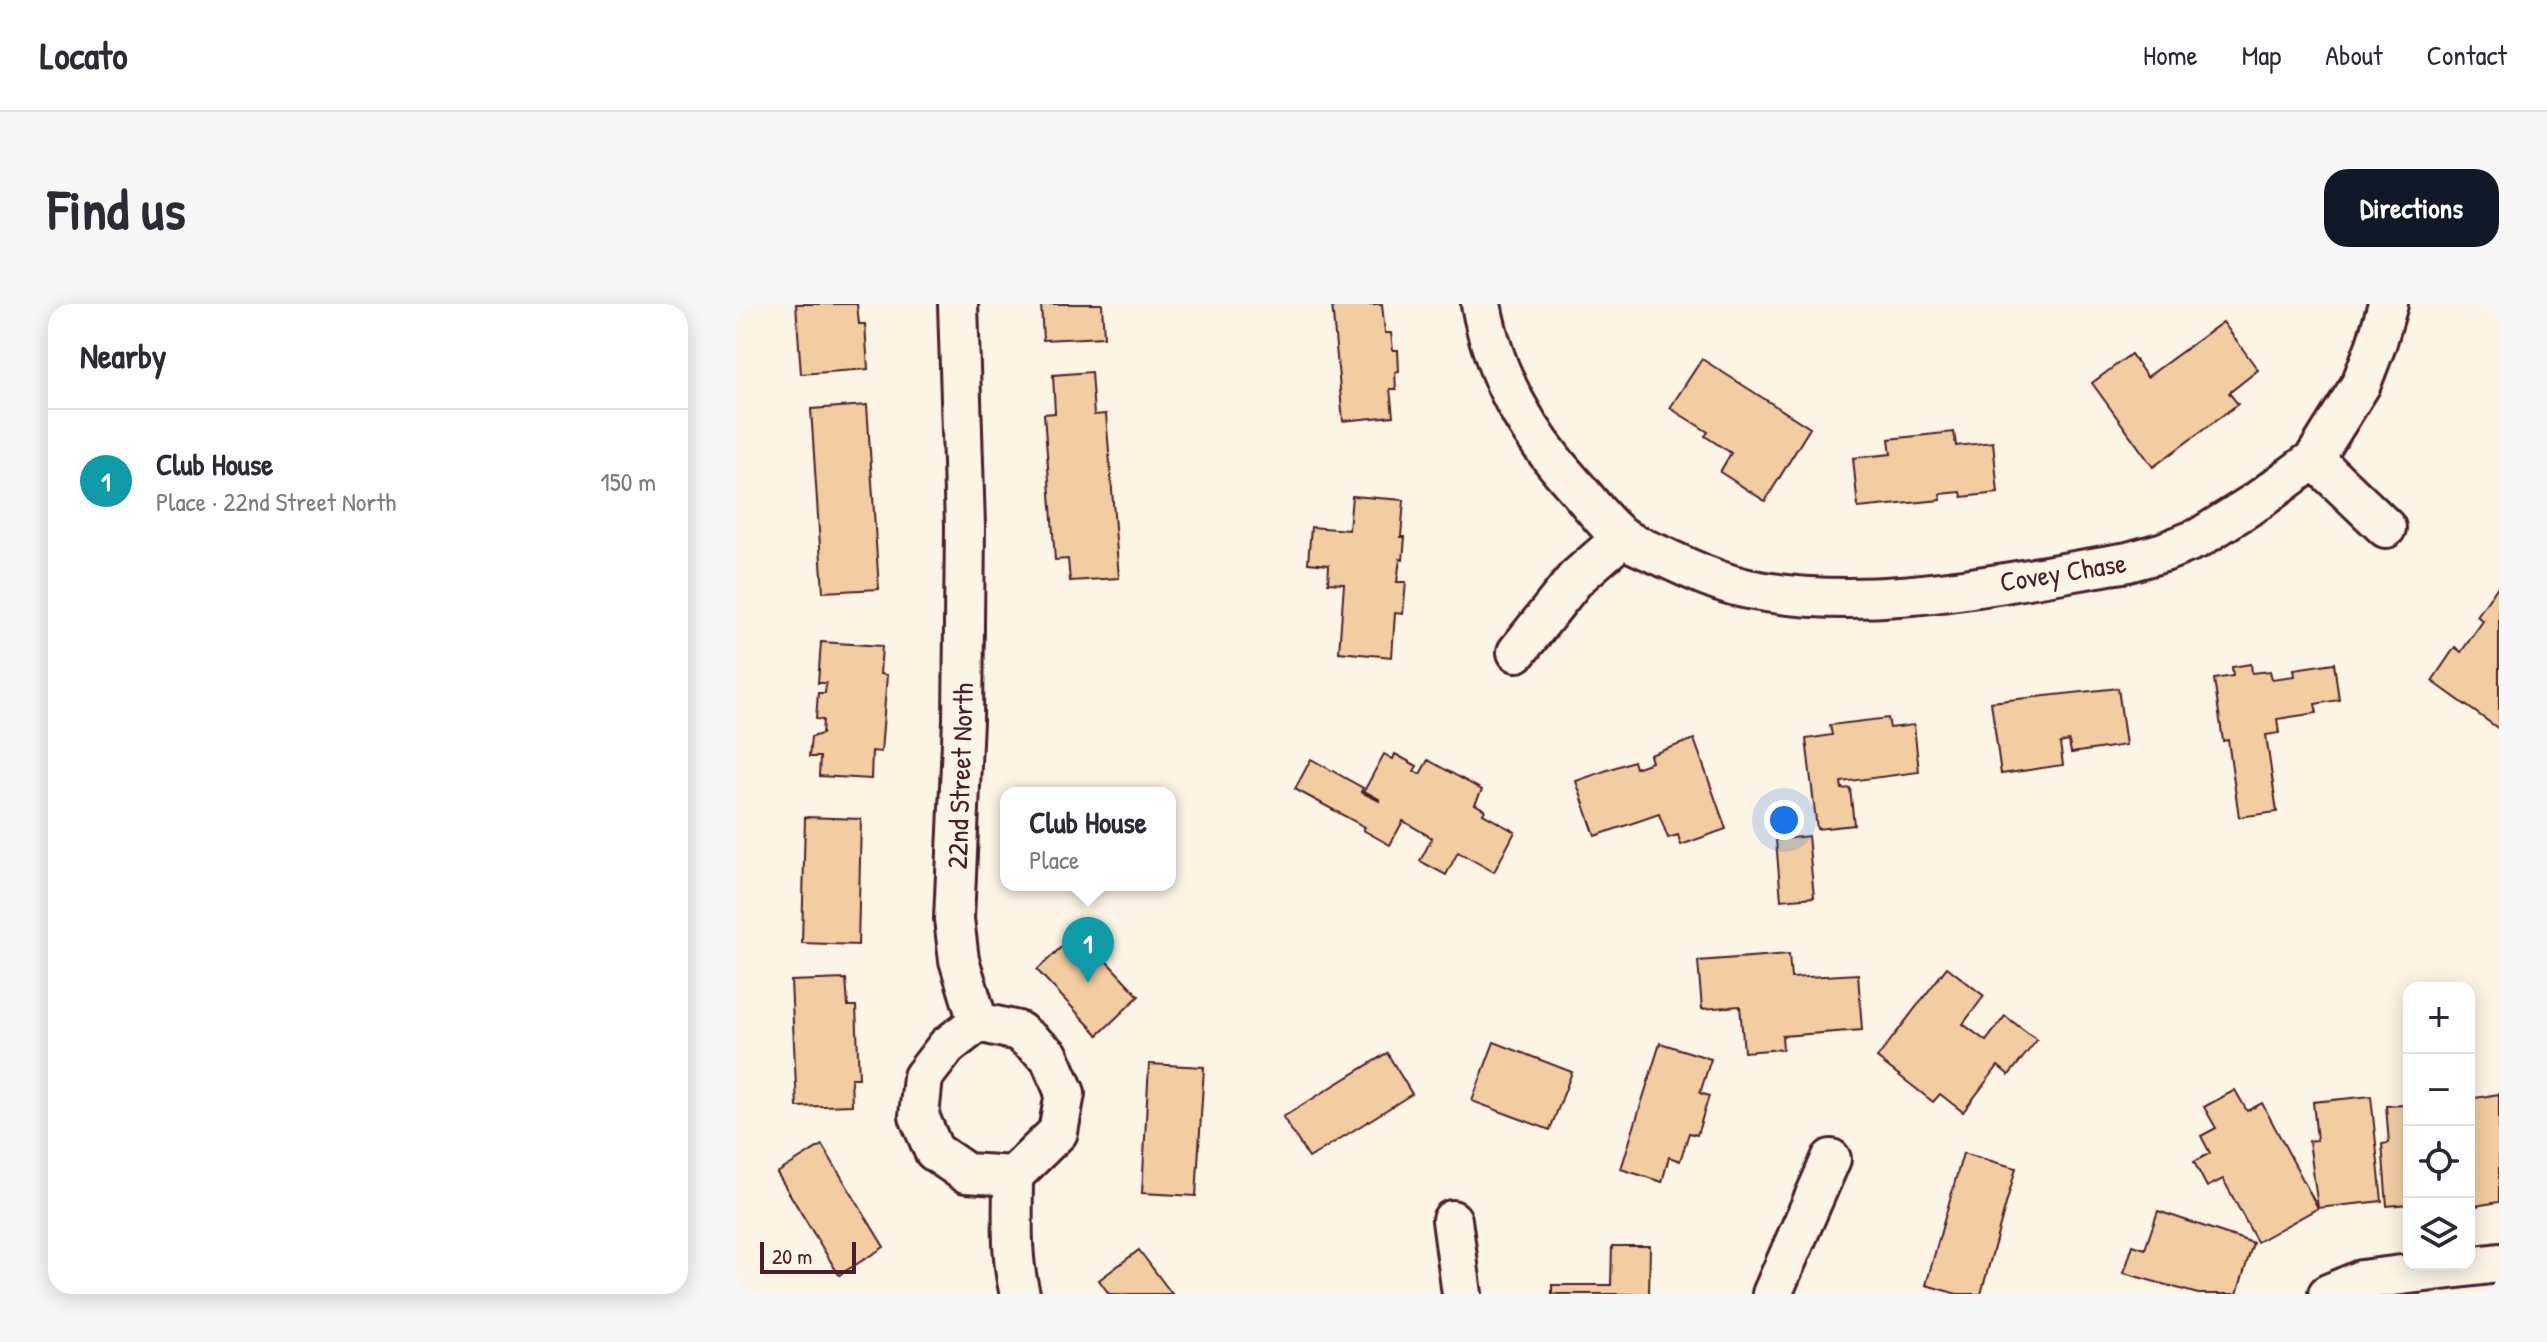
<!DOCTYPE html>
<html lang="en">
<head>
<meta charset="utf-8">
<style>
  :root { --surface:#fff; --page:#f7f7f7; --text:#2b2b33; --muted:#7c7c81; --line:#e1e1e2; --accent:#111827 }
  body { margin:0; font-family:"Patrick Hand",sans-serif; background:var(--page); color:var(--text) }
  .controls { position:absolute; right:24px; bottom:24px; display:grid; overflow:hidden; border-radius:16px; box-shadow:0 4px 20px #0003 }
  .controls button { width:72px; height:72px; display:grid; place-items:center; padding:0; border:0; border-bottom:2px solid var(--line); background:var(--surface); color:var(--text); font:40px sans-serif }
  .scale { position:absolute; left:24px; bottom:20px; width:96px; box-sizing:border-box; padding-left:8px; border:4px solid #4a1f2b; border-top:0; font-size:22px; line-height:28px; white-space:nowrap; color:#4a1f2b; -webkit-text-stroke:6px #fcf5e5; paint-order:stroke }
  .you { position:absolute; left:1048px; top:516px; width:28px; height:28px; margin:-20px; border:6px solid #fff; border-radius:50%; background:#1a73e8; box-shadow:0 0 0 12px #1a73e833 }
  .badge { display:grid; place-items:center; width:52px; height:52px; border-radius:50%; background:var(--accent); color:#fff; font-size:26px; font-weight:700 }
  .pin { position:absolute; translate:-50% -66px; filter:drop-shadow(0 2px 4px #0008) }
  .pin::after { content:''; position:absolute; top:42px; width:28px; height:24px; background:inherit; clip-path:polygon(0 0,100% 0,50% 100%) }
  .popup { position:absolute; left:264px; top:483px; width:176px; height:104px; box-sizing:border-box; display:grid; place-content:center; border-radius:16px; background:var(--surface); filter:drop-shadow(0 2px 6px #0005); font-size:26px; white-space:nowrap; color:var(--muted) }
  .popup b { font-size:30px; color:var(--text) }
  .popup::after { content:''; position:absolute; left:50%; top:100%; margin-left:-16px; border:16px solid transparent; border-top-color:var(--surface) }
  .list { margin:0; padding:0; list-style:none }
  h2 { display:flex; justify-content:space-between; align-items:center; height:104px; margin:0; padding:0 32px; font-size:34px }
  h2 small { font-size:26px; font-weight:400; color:var(--muted) }
  .list li { display:grid; grid-template-columns:52px 1fr auto; gap:24px; align-items:center; box-sizing:border-box; height:144px; padding:0 32px; border-top:2px solid var(--line) }
  .list b { display:block; font-size:30px; white-space:nowrap }
  .list p { margin:0; font-size:26px; white-space:nowrap; color:var(--muted) }
  .list em { font-size:26px; font-style:normal; color:var(--muted) }
  .icon { flex:none; width:44px; height:44px; fill:none; stroke:currentColor; stroke-width:2; stroke-linecap:round; stroke-linejoin:round }
  .map { position:relative; flex:none; width:1763px; height:990px; overflow:hidden; border-radius:24px }
  header { display:flex; align-items:center; gap:48px; box-sizing:border-box; height:112px; padding:0 40px; background:var(--surface); border-bottom:2px solid var(--line) }
  header strong { font-size:38px }
  nav { display:flex; gap:44px; margin-inline-start:auto; font-size:28px }
  .intro { display:flex; align-items:center; justify-content:space-between; box-sizing:border-box; height:192px; padding:0 48px }
  h1 { margin:0; font-size:56px }
  .button { padding:20px 36px; border-radius:24px; background:var(--accent); color:#fff; font-size:28px; font-weight:700 }
  main { display:flex; gap:48px; padding:0 48px }
  aside { flex:1; background:var(--surface); border-radius:24px; box-shadow:0 4px 20px #0003 }
  .map>svg:first-child { display:block }
  .building { fill:#f2cda2; stroke:#4a1f2b; stroke-width:2 }
  .lines { fill:none; stroke-linecap:round; stroke-linejoin:round }
  .minor-casing { stroke:#4a1f2b; stroke-width:44 }
  .minor { stroke:#fcf5e5; stroke-width:38 }
  .labels { text-anchor:middle; dominant-baseline:central; stroke-width:7; stroke-linejoin:round; paint-order:stroke }
  .street-label { font-size:28px; fill:#4a1f2b; stroke:#fcf5e5 }
</style>
</head>
<body>
<header>
<strong>Locato</strong>
<nav><a>Home</a><a>Map</a><a>About</a><a>Contact</a></nav>
</header>
<div class="intro"><h1>Find us</h1><a class="button">Directions</a></div>
<main>
<aside>
<h2>Nearby<small></small></h2>
<ul class="list">
<li><span class="badge" style="background:#0f9aa8">1</span><div><b>Club House</b><p>Place · 22nd Street North</p></div><em>150 m</em></li>
</ul>
</aside>
<div class="map">
<svg width="1763" height="990" viewBox="0 0 1763 990">
  <rect width="100%" height="100%" fill="#fcf5e5"/>
  <filter id="ink" filterUnits="userSpaceOnUse"><feTurbulence type="fractalNoise" baseFrequency=".0125" numOctaves="2"/><feDisplacementMap in="SourceGraphic" scale="16" xChannelSelector="R" yChannelSelector="G"/><feConvolveMatrix kernelMatrix="1 2 1 2 8 2 1 2 1" color-interpolation-filters="sRGB"/></filter>
  <g filter="url(#ink)">
    <!-- building -->
    <g class="building">
      <polygon points="60,0 121,0 123,20 129,20 132,65 65,70"/>
      <polygon points="305,0 366,0 368,33 307,36"/>
      <polygon points="596,0 646,0 649,29 655,29 657,46 662,46 663,67 659,68 660,85 654,85 657,112 607,117"/>
      <polygon points="1487,18 1522,66 1493,89 1502,100 1417,163 1356,79 1395,50 1411,73"/>
      <polygon points="966,55 1074,124 1029,197 984,168 995,149 969,132 972,128 934,104"/>
      <polygon points="355,68 358,111 370,110 383,274 334,277 332,255 319,256 308,110 319,109 317,71"/>
      <polygon points="131,101 143,285 87,288 75,105"/>
      <polygon points="1218,128 1220,142 1257,138 1262,189 1226,193 1225,188 1204,190 1205,196 1122,204 1117,154 1155,150 1153,135"/>
      <polygon points="616,192 668,196 665,233 669,233 667,256 664,255 661,278 670,278 667,310 659,309 656,353 603,348 608,280 592,279 593,261 572,259 575,223 613,226"/>
      <polygon points="1763,281 1763,425 1696,377 1719,343 1725,348 1747,317 1741,312"/>
      <polygon points="85,338 146,342 144,370 151,371 145,448 136,447 135,475 83,472 84,453 73,453 75,433 86,430 87,416 80,415 82,389 89,389 90,379 82,379"/>
      <polygon points="1598,359 1603,396 1579,400 1581,409 1541,415 1543,429 1530,431 1541,508 1503,513 1492,436 1487,437 1478,375 1497,372 1496,363 1515,360 1516,369 1534,367 1536,375 1559,372 1558,365"/>
      <polygon points="1382,384 1390,441 1335,449 1333,437 1324,439 1327,461 1265,470 1255,398"/>
      <polygon points="1152,414 1154,424 1178,421 1183,468 1105,478 1106,485 1114,484 1118,521 1081,525 1070,435 1096,431 1094,421"/>
      <polygon points="958,435 990,525 945,541 942,531 932,534 923,510 859,532 840,477 897,457 899,464 916,458 914,451"/>
      <polygon points="648,450 657,455 659,450 681,462 678,467 684,470 692,456 746,486 739,500 749,506 747,510 779,528 758,568 722,548 710,571 684,557 696,534 667,517 654,541 627,526 629,523 559,485 575,455 627,484 625,488 643,497 643,495 628,487"/>
      <polygon points="69,513 125,515 122,641 66,639"/>
      <polygon points="1072,532 1078,593 1045,596 1040,536"/>
      <polygon points="342,627 403,692 362,731 301,666"/>
      <polygon points="1053,650 1055,674 1122,670 1126,726 1046,732 1047,745 1008,748 1004,702 966,705 962,657"/>
      <polygon points="1211,663 1248,692 1227,720 1250,737 1269,712 1301,736 1273,771 1262,762 1227,808 1204,790 1197,798 1141,754"/>
      <polygon points="110,675 112,702 120,702 123,774 115,774 116,801 61,803 55,677"/>
      <polygon points="758,738 836,768 814,826 736,797"/>
      <polygon points="924,739 975,755 964,789 973,792 961,831 953,829 944,857 933,853 926,878 885,865"/>
      <polygon points="651,749 676,790 573,854 547,813"/>
      <polygon points="413,760 468,763 460,892 406,889"/>
      <polygon points="1673,783 1673,900 1651,902 1646,840 1653,839 1650,802 1669,801 1667,784"/>
      <polygon points="1499,786 1511,807 1526,799 1582,904 1521,938 1487,875 1471,883 1458,858 1474,849 1465,832 1480,824 1468,803"/>
      <polygon points="1763,790 1763,898 1733,903 1733,795"/>
      <polygon points="1635,792 1646,897 1582,904 1573,837 1581,836 1577,798"/>
      <polygon points="86,841 148,943 103,971 41,869"/>
      <polygon points="1227,849 1280,864 1245,990 1221,990 1190,981"/>
      <polygon points="1422,907 1517,939 1501,990 1462,990 1388,969 1397,941 1409,945"/>
      <polygon points="876,942 914,942 913,990 816,990 816,981 875,981"/>
      <polygon points="403,946 436,990 373,990 363,976"/>
    </g>
    <g class="lines">
      <!-- minor casing -->
      <g class="minor-casing">
        <g id="minor">
          <polyline points="222,0 229,222 227,416 218,615 223,656 242,718 282,727 313,752 329,789 322,828 277,872"/>
          <path d="M745,0C758,71 790,128 838,181C852,196 871,223 888,234C901,243 918,248 932,255C958,267 984,279 1012,285C1138,310 1266,278 1392,258L1428,248L1463,234L1523,196L1578,155L1625,80L1640,41L1652,0"/>
          <polyline points="1578,155 1650,224"/>
          <polyline points="781,348 840,274 887,233"/>
          <polyline points="242,718 211,742 187,773 183,812 198,847 230,869 277,872"/>
          <path d="M277,872C277,911 274,952 284,990"/>
          <polyline points="716,916 726,990"/>
          <polyline points="1036,990 1095,855"/>
          <polyline points="1592,990 1625,976 1763,959"/>
        </g>
      </g>
      <!-- minor -->
      <use href="#minor" class="minor"/>
    </g>
  </g>
  <g class="labels">
    <!-- street labels -->
    <g class="street-label">
      <text transform="translate(1327 268) rotate(-9)">Covey Chase</text>
      <text transform="translate(224 472) rotate(-88)">22nd Street North</text>
    </g>
  </g>
</svg>
<div class="controls">
<button>+</button>
<button>−</button>
<button><svg class="icon" aria-label="locate" viewBox="0 0 24 24"><circle cx="12" cy="12" r="6"/><path d="M12 2v4M12 18v4M2 12h4M18 12h4"/></svg></button>
<button><svg class="icon" aria-label="layers" viewBox="0 0 24 24"><path d="M12 4l9 5-9 5-9-5zM3 14l9 5 9-5"/></svg></button>
</div>
<div class="scale">20 m</div>
<div class="you"></div>
<div class="pin badge" style="left:352px;top:679px;background:#0f9aa8">1</div>
<div class="popup"><b>Club House</b>Place</div>
</div>
</main>
</body>
</html>
